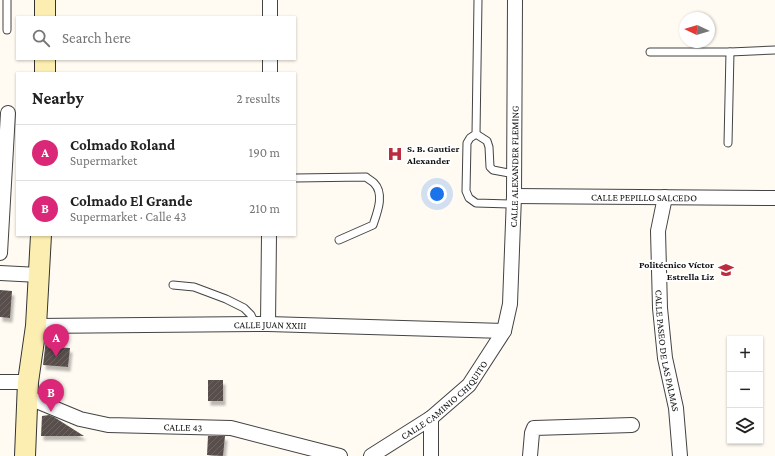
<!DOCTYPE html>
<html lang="en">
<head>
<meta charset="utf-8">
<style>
  :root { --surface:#fff; --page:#f2f2f2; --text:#222; --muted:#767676; --line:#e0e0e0; --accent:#db2777 }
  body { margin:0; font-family:"Crimson Pro",serif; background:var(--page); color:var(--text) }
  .controls { position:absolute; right:12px; bottom:12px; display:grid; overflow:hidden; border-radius:0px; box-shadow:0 1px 3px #0004 }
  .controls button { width:36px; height:36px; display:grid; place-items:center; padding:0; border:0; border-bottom:1px solid var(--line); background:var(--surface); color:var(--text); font:20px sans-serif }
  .compass { position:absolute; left:679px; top:12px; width:36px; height:36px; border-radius:50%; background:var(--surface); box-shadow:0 1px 3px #0004; rotate:274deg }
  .you { position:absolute; left:437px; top:194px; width:14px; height:14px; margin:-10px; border:3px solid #fff; border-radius:50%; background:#1a73e8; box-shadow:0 0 0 6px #1a73e833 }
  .badge { display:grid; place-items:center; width:26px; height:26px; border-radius:50%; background:var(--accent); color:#fff; font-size:13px; font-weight:700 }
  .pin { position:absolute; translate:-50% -33px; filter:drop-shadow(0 1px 2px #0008) }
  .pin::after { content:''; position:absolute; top:21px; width:14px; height:12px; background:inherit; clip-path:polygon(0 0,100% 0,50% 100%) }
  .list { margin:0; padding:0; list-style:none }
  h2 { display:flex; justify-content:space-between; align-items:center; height:52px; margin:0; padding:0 16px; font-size:17px }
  h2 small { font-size:13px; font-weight:400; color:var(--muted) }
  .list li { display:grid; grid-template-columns:26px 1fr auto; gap:12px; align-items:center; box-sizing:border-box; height:56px; padding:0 16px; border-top:1px solid var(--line) }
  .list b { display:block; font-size:15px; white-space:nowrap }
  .list p { margin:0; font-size:13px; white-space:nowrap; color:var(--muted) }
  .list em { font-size:13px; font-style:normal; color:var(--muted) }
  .icon { flex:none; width:22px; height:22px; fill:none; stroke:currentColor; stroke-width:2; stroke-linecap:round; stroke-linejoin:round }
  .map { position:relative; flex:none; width:775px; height:456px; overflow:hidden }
  .search { position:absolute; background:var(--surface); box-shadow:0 1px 3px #0004; left:16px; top:16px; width:280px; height:44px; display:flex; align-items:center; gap:10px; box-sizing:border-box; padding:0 14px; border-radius:0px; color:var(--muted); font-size:15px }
  .panel { position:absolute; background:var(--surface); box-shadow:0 1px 3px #0004; left:16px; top:72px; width:280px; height:164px; border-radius:0px }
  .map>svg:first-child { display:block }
  .building { fill:url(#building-hatch); filter:url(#shadow) }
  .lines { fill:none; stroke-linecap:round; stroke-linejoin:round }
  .lane-casing { stroke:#434343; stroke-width:9 }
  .street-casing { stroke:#434343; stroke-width:16 }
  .secondary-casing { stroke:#323232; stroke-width:22 }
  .lane { stroke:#fff; stroke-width:7 }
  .street { stroke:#fff; stroke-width:14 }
  .secondary { stroke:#fcedb1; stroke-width:20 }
  .labels { text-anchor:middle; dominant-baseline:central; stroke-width:4; stroke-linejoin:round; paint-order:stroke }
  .poi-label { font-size:10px; font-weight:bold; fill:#101010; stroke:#fff; text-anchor:start }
  .street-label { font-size:10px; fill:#101010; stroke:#fff }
</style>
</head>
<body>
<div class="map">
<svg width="775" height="456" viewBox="0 0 775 456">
  <defs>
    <pattern id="building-hatch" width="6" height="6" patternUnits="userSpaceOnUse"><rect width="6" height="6" fill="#58504d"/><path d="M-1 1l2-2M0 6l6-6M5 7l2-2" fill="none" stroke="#6b6562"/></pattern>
    <filter id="shadow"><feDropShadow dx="2.5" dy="4.5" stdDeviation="1" flood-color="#0004"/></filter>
  </defs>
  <rect width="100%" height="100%" fill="#fffbf3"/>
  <!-- building -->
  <g class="building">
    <polygon points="0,290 12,291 10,318 0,317"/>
    <polygon points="46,340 55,340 54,347 70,348 68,367 43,365"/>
    <rect x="208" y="380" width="15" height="21"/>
    <polygon points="49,415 54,417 84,436 41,436 42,416"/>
    <polygon points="208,436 225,436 223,456 207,455"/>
  </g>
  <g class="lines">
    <!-- lane casing -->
    <g class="lane-casing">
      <g id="lane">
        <polyline points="478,0 476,134 470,138 467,143 466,191 469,198 476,203 514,204"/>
        <polyline points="7,30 7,0"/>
        <polyline points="650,52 730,52 775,50"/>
        <polyline points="476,134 487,141 489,147 490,167 493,170 514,174"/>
        <polyline points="728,143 730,52"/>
        <path d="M295,178L366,177C368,179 372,181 374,183C385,194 377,213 373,225L339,240"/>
        <polyline points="173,285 194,287 226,299 244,308 251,315 255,324"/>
      </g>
    </g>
    <!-- street casing -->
    <g class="street-casing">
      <g id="street">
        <polyline points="270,17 270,0"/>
        <polyline points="270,73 270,59"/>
        <path id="s1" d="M514,196L775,198"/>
        <path id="s2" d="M665,197L658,231L660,308L665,358L676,408L680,456"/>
        <polyline points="0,253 8,113"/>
        <polyline points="0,273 39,275"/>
        <polyline points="268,324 269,235"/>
        <path id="s3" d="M36,326L268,324L504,331"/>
        <polyline points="0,382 28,382"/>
        <path id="s4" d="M27,397L80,419L108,425L231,428L340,456"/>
        <polyline points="431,418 431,456"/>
        <path id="s5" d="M371,456L431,418L469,385L504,331L510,304L514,196L515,0"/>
        <polyline points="530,456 532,433 534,428 632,425"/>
      </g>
    </g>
    <!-- secondary casing -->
    <g class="secondary-casing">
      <g id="secondary">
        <polyline points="45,0 45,17"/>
        <polyline points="45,59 45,73"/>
        <polyline points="25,456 28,382 36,326 41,235"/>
      </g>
    </g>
    <!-- lane -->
    <use href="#lane" class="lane"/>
    <!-- street -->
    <use href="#street" class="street"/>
    <!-- secondary -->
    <use href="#secondary" class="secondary"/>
  </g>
  <!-- icons -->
  <defs>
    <g id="hospital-bare" transform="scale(1.2)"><path d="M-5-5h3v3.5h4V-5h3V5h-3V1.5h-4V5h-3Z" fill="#bc2c3f" stroke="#fff" stroke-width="2.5" paint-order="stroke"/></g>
    <g id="school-bare" transform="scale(1.2)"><path d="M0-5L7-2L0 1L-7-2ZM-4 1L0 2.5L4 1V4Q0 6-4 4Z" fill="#bc2c3f" stroke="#fff" stroke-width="2.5" paint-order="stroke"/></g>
  </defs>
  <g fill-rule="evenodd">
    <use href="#hospital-bare" x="395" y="154"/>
    <use href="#school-bare" x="726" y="270"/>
  </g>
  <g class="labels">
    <!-- poi labels -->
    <g class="poi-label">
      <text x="407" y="148">S. B. Gautier<tspan x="407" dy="12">Alexander</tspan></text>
      <text x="714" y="264" text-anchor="end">Politécnico Víctor<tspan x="714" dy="12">Estrella Liz</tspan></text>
    </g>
    <!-- street labels -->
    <g class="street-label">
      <text stroke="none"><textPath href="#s5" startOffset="351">CALLE ALEXANDER FLEMING</textPath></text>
      <text stroke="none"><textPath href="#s1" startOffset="130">CALLE PEPILLO SALCEDO</textPath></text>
      <text stroke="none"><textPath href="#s3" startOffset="234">CALLE JUAN XXIII</textPath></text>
      <text stroke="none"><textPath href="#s2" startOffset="155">CALLE PASEO DE LAS PALMAS</textPath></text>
      <text stroke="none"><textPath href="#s5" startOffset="93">CALLE CAMINIO CHIQUITO</textPath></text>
      <text stroke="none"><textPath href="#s4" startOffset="161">CALLE 43</textPath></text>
    </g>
  </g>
</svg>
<div class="controls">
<button>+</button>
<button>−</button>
<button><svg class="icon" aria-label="layers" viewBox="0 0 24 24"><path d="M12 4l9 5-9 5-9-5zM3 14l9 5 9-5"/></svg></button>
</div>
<svg class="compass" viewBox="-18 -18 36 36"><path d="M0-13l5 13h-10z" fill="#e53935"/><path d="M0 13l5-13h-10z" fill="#767676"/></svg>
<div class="you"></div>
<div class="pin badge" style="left:56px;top:357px">A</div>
<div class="pin badge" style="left:51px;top:412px">B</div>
<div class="search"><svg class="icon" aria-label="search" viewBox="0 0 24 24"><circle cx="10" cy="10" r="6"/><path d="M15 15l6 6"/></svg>Search here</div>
<section class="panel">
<h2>Nearby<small>2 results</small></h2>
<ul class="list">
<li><span class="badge">A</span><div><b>Colmado Roland</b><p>Supermarket</p></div><em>190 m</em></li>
<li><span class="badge">B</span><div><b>Colmado El Grande</b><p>Supermarket · Calle 43</p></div><em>210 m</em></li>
</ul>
</section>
</div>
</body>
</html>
